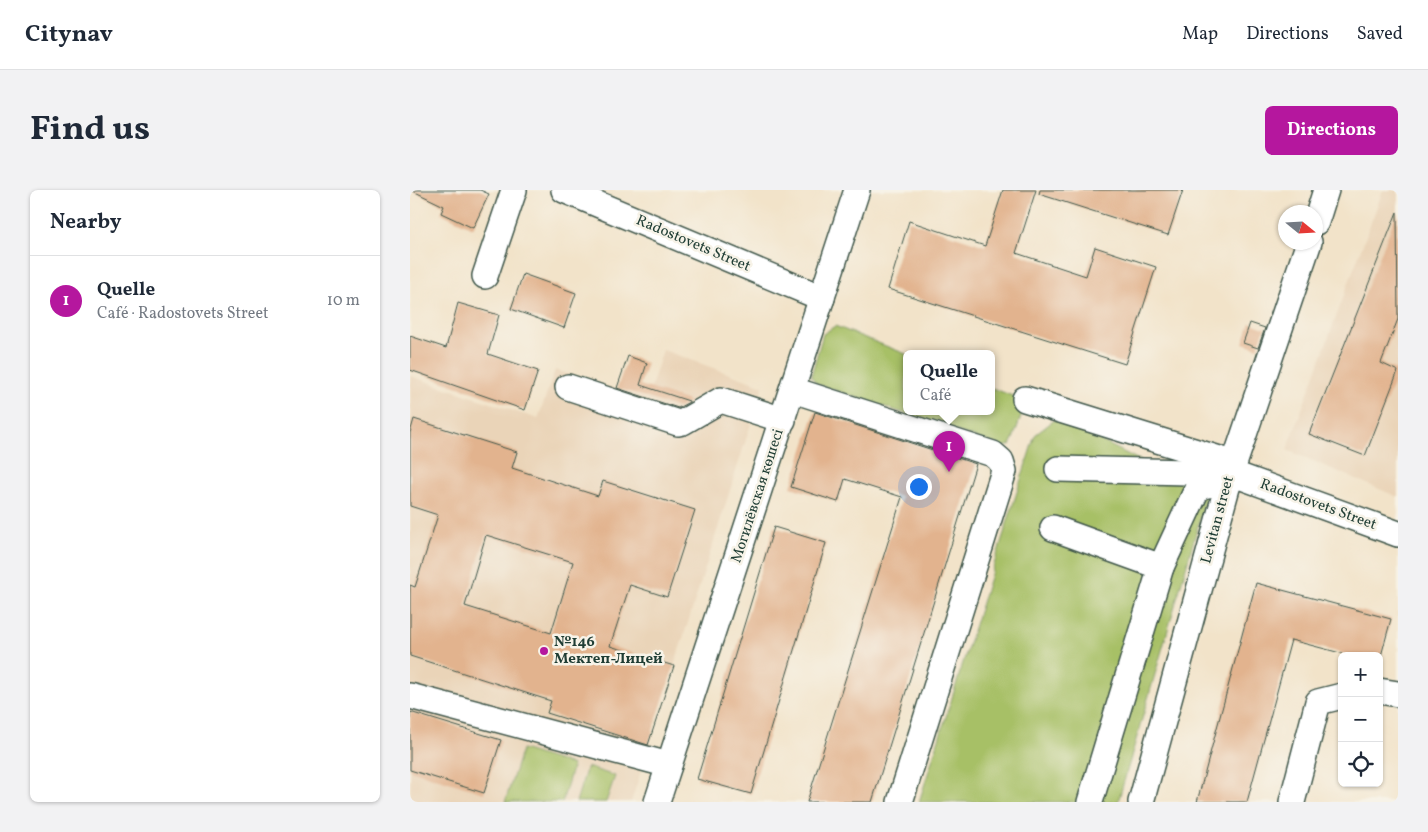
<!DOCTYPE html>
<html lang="en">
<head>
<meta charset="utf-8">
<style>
  :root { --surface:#fff; --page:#f2f2f3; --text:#1f2937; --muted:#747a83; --line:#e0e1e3; --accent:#b5179e }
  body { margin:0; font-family:Vollkorn,serif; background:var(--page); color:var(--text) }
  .controls { position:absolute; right:15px; bottom:15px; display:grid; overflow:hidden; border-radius:8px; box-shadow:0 1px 4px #0004 }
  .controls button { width:45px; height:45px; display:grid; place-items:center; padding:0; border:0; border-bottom:1px solid var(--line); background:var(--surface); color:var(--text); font:25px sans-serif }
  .compass { position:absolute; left:868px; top:15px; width:45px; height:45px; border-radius:50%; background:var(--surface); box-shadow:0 1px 4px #0004; rotate:108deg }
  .you { position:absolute; left:508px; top:296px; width:18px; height:18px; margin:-12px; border:4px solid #fff; border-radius:50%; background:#1a73e8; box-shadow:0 0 0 8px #1a73e833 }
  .badge { display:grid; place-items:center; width:32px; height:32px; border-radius:50%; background:var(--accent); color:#fff; font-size:16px; font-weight:700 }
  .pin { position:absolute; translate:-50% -41px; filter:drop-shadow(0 1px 2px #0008) }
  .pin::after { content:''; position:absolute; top:26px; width:18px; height:15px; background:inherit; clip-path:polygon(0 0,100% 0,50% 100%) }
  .popup { position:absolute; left:493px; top:160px; width:92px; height:65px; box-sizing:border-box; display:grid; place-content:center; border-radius:8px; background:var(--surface); filter:drop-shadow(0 1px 4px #0005); font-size:16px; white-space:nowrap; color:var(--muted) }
  .popup b { font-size:19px; color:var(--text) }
  .popup::after { content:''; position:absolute; left:50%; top:100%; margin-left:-10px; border:10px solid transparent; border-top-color:var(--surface) }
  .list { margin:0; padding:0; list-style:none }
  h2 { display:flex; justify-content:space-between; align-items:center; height:65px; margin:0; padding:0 20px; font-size:21px }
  h2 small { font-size:16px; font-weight:400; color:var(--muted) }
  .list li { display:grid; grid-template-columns:32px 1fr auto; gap:15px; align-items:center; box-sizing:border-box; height:90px; padding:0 20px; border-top:1px solid var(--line) }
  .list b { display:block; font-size:19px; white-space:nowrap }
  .list p { margin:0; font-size:16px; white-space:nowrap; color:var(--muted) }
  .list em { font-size:16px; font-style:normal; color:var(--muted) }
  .icon { flex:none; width:28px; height:28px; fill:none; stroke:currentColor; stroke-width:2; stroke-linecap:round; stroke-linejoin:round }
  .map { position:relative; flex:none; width:988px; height:612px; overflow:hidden; border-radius:8px }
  header { display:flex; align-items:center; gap:30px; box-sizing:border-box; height:70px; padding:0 25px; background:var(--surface); border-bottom:1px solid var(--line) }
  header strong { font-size:24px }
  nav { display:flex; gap:28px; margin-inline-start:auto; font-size:18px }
  .intro { display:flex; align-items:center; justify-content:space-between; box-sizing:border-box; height:120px; padding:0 30px }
  h1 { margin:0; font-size:35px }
  .button { padding:12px 22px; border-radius:8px; background:var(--accent); color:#fff; font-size:18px; font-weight:700 }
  main { display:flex; gap:30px; padding:0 30px }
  aside { flex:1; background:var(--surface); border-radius:8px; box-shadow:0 1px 4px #0004 }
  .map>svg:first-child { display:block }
  .built { fill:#ead4b8 }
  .green { fill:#a7c066; stroke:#637e4d }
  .building { fill:#e2b38e; fill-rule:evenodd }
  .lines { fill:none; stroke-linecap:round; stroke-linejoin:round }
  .minor-casing { stroke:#3f564a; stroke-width:28 }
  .minor { stroke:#fff; stroke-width:25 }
  .poi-dot { fill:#b5179e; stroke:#f7f3e8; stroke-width:2 }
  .labels { text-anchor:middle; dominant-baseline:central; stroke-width:5; stroke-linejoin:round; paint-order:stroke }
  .street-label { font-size:15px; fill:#1f3d34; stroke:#f7f3e8 }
  .poi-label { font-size:15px; font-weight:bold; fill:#1f3d34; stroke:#f7f3e8; text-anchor:start }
</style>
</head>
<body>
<header>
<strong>Citynav</strong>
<nav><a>Map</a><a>Directions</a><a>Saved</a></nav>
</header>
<div class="intro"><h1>Find us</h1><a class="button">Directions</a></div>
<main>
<aside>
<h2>Nearby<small></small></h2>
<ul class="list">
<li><span class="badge">1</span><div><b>Quelle</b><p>Café · Radostovets Street</p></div><em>10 m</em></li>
</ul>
</aside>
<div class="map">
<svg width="988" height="612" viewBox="0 0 988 612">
  <rect width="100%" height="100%" fill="#f7f3e8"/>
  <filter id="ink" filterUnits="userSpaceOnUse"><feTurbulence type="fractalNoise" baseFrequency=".02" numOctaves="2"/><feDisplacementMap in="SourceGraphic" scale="10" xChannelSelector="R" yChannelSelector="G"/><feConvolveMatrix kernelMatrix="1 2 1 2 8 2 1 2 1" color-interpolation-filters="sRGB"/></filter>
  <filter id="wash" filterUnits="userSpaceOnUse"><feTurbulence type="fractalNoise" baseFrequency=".0096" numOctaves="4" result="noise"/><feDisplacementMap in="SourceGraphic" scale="20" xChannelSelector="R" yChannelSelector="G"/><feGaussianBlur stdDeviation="1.12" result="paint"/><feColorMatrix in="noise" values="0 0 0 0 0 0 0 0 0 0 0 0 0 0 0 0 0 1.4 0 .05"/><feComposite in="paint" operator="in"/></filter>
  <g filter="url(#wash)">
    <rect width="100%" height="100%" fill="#f2e3c9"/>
    <!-- built -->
    <g class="built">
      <polygon points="973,0 988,0 988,307 877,260"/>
      <polygon points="253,160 353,196 221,612 0,612 0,186 128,229 145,180 237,209"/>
    </g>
    <!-- green -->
    <g class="green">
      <polygon points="425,136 496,164 496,221 582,221 582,198 608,208 614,218 603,249 600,255 594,257 407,194 401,186 413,144"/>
      <polygon points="647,228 797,305 708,612 509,612 625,245"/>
      <polygon points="112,559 163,575 152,612 95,612"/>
      <polygon points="177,577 205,586 196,612 166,612"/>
    </g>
    <g id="blocks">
      <!-- building -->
      <g class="building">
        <polygon points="1,0 70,0 79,4 63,38 31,23 34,16"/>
        <polygon points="593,0 626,0 606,63 676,86 685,57 746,77 715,174 478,99 499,31 575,56"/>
        <polygon points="630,0 773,0 758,45 629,4"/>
        <polygon points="987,22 988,129 971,173 988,181 955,266 899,244"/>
        <polygon points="113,84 166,103 154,138 101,119"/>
        <polygon points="48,113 89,125 78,164 128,181 115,220 0,180 0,146 36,158"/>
        <polygon points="840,133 855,138 848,158 833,153"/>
        <polygon points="218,166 237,173 230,195 279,211 279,212 268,218 207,198"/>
        <polygon points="405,222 566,274 462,612 397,612 492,307 435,289 428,312 381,297"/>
        <path d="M4,229L107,262L102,278L188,306L193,291L285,320L257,407L220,395L200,456L264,476L238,555L137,523L141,511L0,466V395L5,397L28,325L0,316V243ZM76,345L163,372L141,443L55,416Z"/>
        <polygon points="364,337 416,353 341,604 287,589"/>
        <polygon points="846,393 981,429 971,466 942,466 881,450 837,612 787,612"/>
        <polygon points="0,522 91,550 74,603 0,580"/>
      </g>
    </g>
  </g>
  <g filter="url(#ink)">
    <use href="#blocks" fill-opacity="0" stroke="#3f564a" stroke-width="1"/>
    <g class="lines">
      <!-- minor casing -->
      <g class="minor-casing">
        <g id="minor">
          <polyline points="154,0 412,108"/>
          <polyline points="906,32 916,0"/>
          <polyline points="75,86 104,0"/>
          <polyline points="158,197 268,233 273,232 311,210 373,230"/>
          <polyline points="383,200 583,264 591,271 594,281 490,612"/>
          <polyline points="615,209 819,272"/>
          <polyline points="648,279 821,283 988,344"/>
          <polyline points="643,338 751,377 788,297 813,292 819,293"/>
          <polyline points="969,501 988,504"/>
          <polyline points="0,506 259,575"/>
          <polyline points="247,612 447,0"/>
          <polyline points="680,612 751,377"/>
          <polyline points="731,612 821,283 899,52"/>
          <polyline points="882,612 908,512 932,506"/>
        </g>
      </g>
      <!-- minor -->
      <use href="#minor" class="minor"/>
    </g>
  </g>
  <!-- markers -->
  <circle class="poi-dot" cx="134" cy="461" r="5"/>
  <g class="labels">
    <!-- street labels -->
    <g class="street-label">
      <text transform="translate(283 54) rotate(23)">Radostovets Street</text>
      <text transform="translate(348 306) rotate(-72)">Могилёвская көшесі</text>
      <text transform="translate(908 315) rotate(20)">Radostovets Street</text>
      <text transform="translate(808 330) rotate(-75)">Levitan street</text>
    </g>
    <!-- poi labels -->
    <g class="poi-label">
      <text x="144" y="452">№146<tspan x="144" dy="17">Мектеп-Лицей</tspan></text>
    </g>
  </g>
</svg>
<div class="controls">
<button>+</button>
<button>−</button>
<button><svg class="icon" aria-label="locate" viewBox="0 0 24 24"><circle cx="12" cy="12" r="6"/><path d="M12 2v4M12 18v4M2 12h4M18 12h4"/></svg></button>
</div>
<svg class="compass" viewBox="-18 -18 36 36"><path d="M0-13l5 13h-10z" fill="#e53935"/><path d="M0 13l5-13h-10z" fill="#747a83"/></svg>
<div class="you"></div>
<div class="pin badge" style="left:539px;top:282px">1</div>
<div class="popup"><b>Quelle</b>Café</div>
</div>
</main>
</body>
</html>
